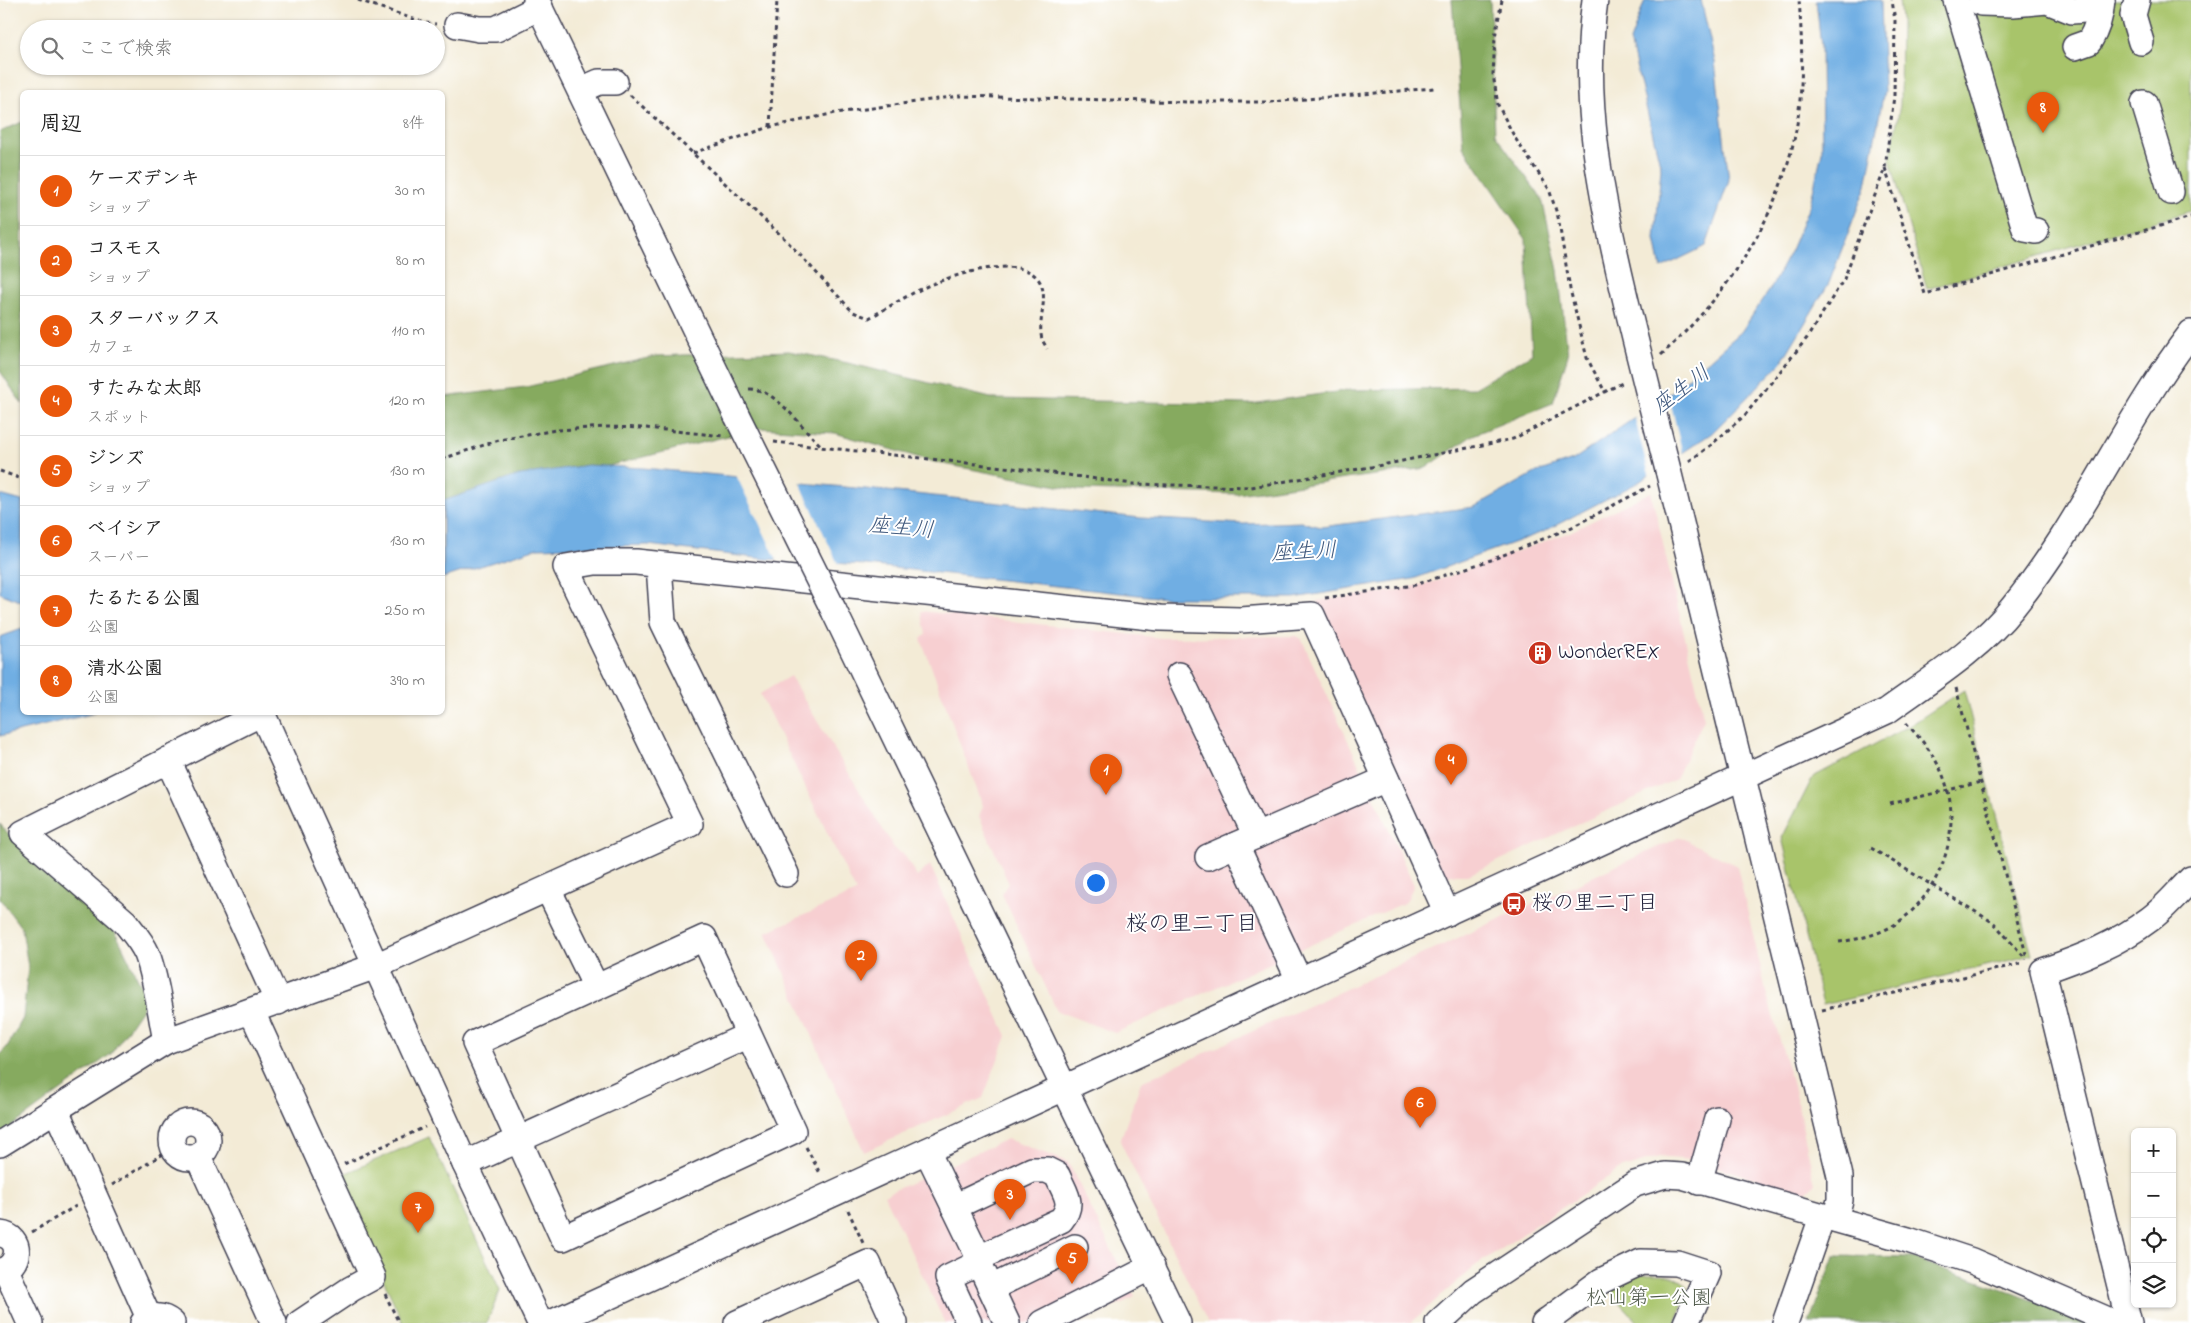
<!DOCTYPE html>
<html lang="ja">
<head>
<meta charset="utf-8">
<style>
  :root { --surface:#fff; --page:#f6f6f6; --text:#222; --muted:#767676; --line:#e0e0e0; --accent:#ea580c }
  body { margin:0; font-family:"Indie Flower","Klee One",sans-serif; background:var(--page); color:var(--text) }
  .controls { position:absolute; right:15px; bottom:15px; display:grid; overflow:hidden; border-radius:8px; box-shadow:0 1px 4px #0004 }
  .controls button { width:45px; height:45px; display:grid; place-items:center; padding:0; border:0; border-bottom:1px solid var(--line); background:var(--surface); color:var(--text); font:25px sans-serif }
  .you { position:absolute; left:1095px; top:882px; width:18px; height:18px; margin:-12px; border:4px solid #fff; border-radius:50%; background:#1a73e8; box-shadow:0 0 0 8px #1a73e833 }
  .badge { display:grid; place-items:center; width:32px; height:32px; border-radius:50%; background:var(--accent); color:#fff; font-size:16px; font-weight:700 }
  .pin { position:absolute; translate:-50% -41px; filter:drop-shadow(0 1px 2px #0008) }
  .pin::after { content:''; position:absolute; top:26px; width:18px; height:15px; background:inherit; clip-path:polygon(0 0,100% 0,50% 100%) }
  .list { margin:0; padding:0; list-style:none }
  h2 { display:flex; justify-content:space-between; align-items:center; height:65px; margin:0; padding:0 20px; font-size:21px }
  h2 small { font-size:16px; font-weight:400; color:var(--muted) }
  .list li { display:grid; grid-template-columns:32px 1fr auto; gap:15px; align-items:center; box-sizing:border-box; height:70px; padding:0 20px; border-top:1px solid var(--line) }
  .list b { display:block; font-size:19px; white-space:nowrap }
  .list p { margin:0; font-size:16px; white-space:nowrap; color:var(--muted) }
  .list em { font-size:16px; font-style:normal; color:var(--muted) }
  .icon { flex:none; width:28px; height:28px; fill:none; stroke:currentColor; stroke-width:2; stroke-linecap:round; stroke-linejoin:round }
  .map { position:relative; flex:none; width:2191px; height:1323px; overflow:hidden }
  .search { position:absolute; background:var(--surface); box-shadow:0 1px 4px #0004; left:20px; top:20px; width:425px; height:55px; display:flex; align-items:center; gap:12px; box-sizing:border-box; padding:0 18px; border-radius:28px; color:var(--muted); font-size:19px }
  .panel { position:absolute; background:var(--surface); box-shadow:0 1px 4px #0004; left:20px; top:90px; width:425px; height:625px; border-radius:8px }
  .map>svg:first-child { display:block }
  .built { fill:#f7cfd1 }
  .green { fill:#a8c46b; stroke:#657353 }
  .forest { fill:#86aa5f; stroke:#54664d }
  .water { fill:#70aee3; stroke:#49688f }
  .pier { fill:#f3ebd6 }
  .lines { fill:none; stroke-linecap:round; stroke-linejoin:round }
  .minor-casing { stroke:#414052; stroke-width:28 }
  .path { stroke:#414052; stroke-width:3; stroke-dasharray:4 4; stroke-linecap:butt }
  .minor { stroke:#fff; stroke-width:25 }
  .minor-bridge-casing { stroke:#414052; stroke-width:28; stroke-linecap:butt }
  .minor-bridge { stroke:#fff; stroke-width:25 }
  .labels { text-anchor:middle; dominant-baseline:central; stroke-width:4; stroke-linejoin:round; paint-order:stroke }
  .poi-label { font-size:21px; fill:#22223b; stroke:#fff; text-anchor:start }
  .park-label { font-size:21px; fill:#515b4c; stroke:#fff }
  .water-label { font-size:22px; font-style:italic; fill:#415a7e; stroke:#fff }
  .neighbourhood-label { font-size:22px; fill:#22223b; stroke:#fff }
</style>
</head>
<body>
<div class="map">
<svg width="2191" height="1323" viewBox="0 0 2191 1323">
  <rect width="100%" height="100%" fill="#fff"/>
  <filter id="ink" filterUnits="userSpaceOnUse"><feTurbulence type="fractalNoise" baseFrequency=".02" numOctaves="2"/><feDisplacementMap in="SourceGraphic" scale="10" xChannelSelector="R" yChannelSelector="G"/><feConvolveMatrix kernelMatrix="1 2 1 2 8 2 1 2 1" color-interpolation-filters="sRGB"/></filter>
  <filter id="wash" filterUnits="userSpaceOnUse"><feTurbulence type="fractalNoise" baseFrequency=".0096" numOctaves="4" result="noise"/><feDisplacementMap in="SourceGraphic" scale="20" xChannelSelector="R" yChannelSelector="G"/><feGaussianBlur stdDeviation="1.12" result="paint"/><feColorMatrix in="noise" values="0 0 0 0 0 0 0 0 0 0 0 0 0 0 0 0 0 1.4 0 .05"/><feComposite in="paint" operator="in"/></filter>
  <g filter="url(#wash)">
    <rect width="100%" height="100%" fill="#f3ebd6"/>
    <!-- built -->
    <g class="built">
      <polygon points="1651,492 1704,719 1676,779 1468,875 1442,875 1317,601 1394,591 1436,581 1570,532"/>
      <polygon points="921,611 1161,638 1296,636 1302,640 1414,885 1406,902 1115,1033 1057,1011 1002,894 1008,882 979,816 983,806 921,639 926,634"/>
      <polygon points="790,676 896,851 904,854 917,877 930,865 1007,1036 983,1098 864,1152 766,932 856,892 760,694"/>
      <polygon points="1680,837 1737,866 1767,995 1795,1093 1815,1184 1805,1193 1691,1160 1659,1157 1620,1169 1475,1266 1410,1323 1208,1323 1120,1141 1141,1082"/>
      <polygon points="1007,1139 1068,1162 1135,1297 1077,1323 945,1323 884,1195"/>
    </g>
    <!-- green -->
    <g class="green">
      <polygon points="1899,0 2191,0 2191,211 1927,289 1890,160 1900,105 1901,19"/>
      <polygon points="1964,690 2032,955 1823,1005 1782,838 1813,777 1909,726"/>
      <polygon points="429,1137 500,1290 487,1323 403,1323 337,1177"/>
      <path d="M1640,1274C1659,1274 1676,1272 1689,1288L1675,1323H1639L1609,1290Z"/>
    </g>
    <!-- forest -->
    <g class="forest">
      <polygon points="1452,0 1490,0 1495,134 1542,199 1558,270 1568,355 1553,403 1473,435 1426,468 1237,494 1078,490 934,462 835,433 760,428 492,495 443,503 443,397 526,387 656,356 789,351 848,363 995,399 1250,404 1350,390 1474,388 1532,354 1526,239 1463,147"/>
      <polygon points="22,122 22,404 0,371 0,132"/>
      <polygon points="0,824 45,875 112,925 148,1000 111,1054 0,1135 0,1054 7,1047 23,1018 28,967 22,929 0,899"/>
      <polygon points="1834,1256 1909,1257 2098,1323 1809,1323"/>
    </g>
    <!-- water -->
    <g class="water">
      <polygon points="1645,0 1701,0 1715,62 1729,180 1706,246 1661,268 1655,239 1661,168 1630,41"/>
      <polygon points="1816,0 1880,0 1881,2 1884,91 1866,186 1829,283 1781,363 1712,433 1639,482 1543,532 1413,579 1294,598 1165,598 866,565 765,559 648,545 537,548 443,578 443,501 520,475 588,465 643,468 887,491 1141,518 1243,524 1301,522 1321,527 1474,507 1537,472 1573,460 1671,393 1741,332 1769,291 1791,250 1810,204 1822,152 1821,46"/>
      <polygon points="0,495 22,501 22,602 0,593"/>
      <polygon points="22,629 22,712 95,713 0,736 0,637"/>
    </g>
    <!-- pier -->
    <g class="pier">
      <polygon points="1668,392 1683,455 1650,478 1634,415"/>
      <polygon points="736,475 799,481 839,566 778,562"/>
    </g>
  </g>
  <g filter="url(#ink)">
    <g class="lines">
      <!-- minor casing -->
      <g class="minor-casing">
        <g id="minor">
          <polyline points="536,0 737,416"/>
          <polyline points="1956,0 2025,229 2036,231"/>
          <polyline points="2137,0 2133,15 2141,42"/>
          <polyline points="1981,3 2013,4 2047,1 2072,11 2084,10 2102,0"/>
          <polyline points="457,25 479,29 496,29 540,7"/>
          <path d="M2075,47L2089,42C2097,29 2101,15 2102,0"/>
          <polyline points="581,90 599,82 615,82"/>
          <polyline points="2144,103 2171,192"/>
          <polyline points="1668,470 1840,1176 1840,1200 1835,1219"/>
          <polyline points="659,565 663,622 786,874"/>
          <polyline points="834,611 1178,1323"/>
          <polyline points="1179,675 1256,836"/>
          <polyline points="168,760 278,1002"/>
          <polyline points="1236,845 1299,980"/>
          <polyline points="1208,857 1386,779"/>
          <polyline points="548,889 596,987"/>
          <polyline points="252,1012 373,1277 351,1289 300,1323"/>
          <path d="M166,1041C160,1012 157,981 147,954C142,942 133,932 125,922L23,833L262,713L465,1164L540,1323"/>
          <polyline points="56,1110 149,1318"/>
          <circle cx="190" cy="1140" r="18"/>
          <polyline points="0,1144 166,1041 376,966 690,824 566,567 595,562 636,562 1160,618 1241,620 1312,615 1447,913"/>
          <polyline points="927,1151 979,1258 979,1263 1007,1323"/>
          <polyline points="198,1157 274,1323"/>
          <polyline points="465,1164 749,1035 793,1131 563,1238 475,1043 704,938 749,1035"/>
          <polyline points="1699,1182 1717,1119"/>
          <path d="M954,1207L1032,1170H1047L1057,1175C1065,1194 1075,1203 1061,1220L979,1258"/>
          <path d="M0,1234C23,1236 21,1267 0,1271"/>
          <polyline points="6,1270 30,1323"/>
          <polyline points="991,1288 1075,1247"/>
          <path d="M143,1323C152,1314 163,1315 172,1323"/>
          <path d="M551,1323L1887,711C1930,680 1980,649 2013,607C2082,522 2125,419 2191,333"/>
          <polyline points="737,1323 868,1263 895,1323"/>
          <polyline points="969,1323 948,1278 979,1263"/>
          <polyline points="1042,1323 1152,1267"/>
          <polyline points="1438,1323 1473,1291 1635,1184 1665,1175 1682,1176 1908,1240 1972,1261 2115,1323"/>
          <polyline points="1544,1323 1601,1281 1641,1262 1677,1263 1708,1273 1686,1323"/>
          <polyline points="1785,1323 1822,1217"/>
          <path d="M2129,1323L2043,971C2081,958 2117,944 2150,919C2165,908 2178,892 2191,879"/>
        </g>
      </g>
      <!-- path -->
      <g class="path">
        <polyline points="358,0 425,23 436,24"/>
        <polyline points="1502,0 1495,37 1493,74 1498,105 1515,138 1549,189 1558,217 1570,289 1587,358 1605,392"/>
        <path d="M630,95L786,240L853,312L869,318C889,307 909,294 930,285C954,275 1024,252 1040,282C1049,299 1037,321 1042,339C1043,342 1046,346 1047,349"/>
        <polyline points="770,127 777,0"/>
        <polyline points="693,153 770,127 836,113 959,96 1187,102 1271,102 1434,88"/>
        <polyline points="1885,168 1925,294 2191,217"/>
        <path d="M1661,355C1723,299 1769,233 1791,152C1804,105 1803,48 1799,0"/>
        <path d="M749,389C777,388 804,432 823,447"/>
        <polyline points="774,442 1031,470 1133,484 1251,487 1377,466 1513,439 1624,382"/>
        <polyline points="442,459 499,440 556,430 607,427 646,428 723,436"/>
        <polyline points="1689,461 1710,446 1745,415 1807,338 1844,279 1885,168 1894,96 1895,21 1892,0"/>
        <polyline points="0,471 22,479"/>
        <polyline points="1325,598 1415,585 1491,560 1570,528 1650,486"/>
        <polyline points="1956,688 2027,958"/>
        <polyline points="1890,804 1981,782"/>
        <polyline points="1871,848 1994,923 2026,959"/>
        <path d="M1839,942C1860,939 1882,934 1900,921C1944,888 1964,824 1942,773C1934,754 1920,738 1906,723"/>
        <polyline points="1822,1010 2023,963"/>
        <polyline points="806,1147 821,1175"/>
        <polyline points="344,1164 425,1127"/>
        <polyline points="112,1185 173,1148"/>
        <polyline points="848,1210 863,1243"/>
        <polyline points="32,1232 76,1206"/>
        <polyline points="385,1294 399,1323"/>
      </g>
      <!-- minor -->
      <use href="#minor" class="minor"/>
      <!-- minor-bridge casing -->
      <g class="minor-bridge-casing">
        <g id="minor-bridge">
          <path d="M1595,0C1581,100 1601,196 1624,293C1638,352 1653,411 1668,470"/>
          <polyline points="737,416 834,611"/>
        </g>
      </g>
      <!-- minor-bridge -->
      <use href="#minor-bridge" class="minor-bridge"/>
    </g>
  </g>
  <!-- icons -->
  <defs>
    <g id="building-disc" transform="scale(1.25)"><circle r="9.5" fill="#c8321e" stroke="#fff"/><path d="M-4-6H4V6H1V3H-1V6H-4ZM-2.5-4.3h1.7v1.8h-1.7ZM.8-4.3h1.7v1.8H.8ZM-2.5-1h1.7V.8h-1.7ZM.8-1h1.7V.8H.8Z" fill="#fff"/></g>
    <g id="bus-disc" transform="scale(1.25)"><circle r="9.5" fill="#c8321e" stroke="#fff"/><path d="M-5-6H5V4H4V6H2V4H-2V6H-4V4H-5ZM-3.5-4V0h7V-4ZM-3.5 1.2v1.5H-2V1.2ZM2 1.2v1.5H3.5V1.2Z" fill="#fff"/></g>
  </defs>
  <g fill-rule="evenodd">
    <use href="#building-disc" x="1540" y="653"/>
    <use href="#bus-disc" x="1514" y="904"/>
  </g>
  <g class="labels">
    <!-- poi labels -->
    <g class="poi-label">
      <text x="1558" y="653">WonderREX</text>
      <text x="1532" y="904">桜の里二丁目</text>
    </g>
    <!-- park labels -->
    <g class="park-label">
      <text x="1649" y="1299">松山第一公園</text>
    </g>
    <!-- water labels -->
    <g class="water-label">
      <text transform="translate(1682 391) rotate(-37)">座生川</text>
      <text transform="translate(901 529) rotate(5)">座生川</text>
      <text transform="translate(1304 553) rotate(-3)">座生川</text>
    </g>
    <!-- neighbourhood labels -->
    <g class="neighbourhood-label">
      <text x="1192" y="925">桜の里二丁目</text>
    </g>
  </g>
</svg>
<div class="controls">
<button>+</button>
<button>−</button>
<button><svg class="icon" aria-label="locate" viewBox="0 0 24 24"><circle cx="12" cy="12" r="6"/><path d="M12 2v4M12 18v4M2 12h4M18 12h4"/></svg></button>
<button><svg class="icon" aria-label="layers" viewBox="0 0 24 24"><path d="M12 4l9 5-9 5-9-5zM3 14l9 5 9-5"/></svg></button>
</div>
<div class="you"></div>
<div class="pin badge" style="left:1106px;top:795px">1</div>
<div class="pin badge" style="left:861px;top:981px">2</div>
<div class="pin badge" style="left:1010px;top:1220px">3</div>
<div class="pin badge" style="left:1451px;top:785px">4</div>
<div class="pin badge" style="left:1072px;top:1284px">5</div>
<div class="pin badge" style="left:1420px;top:1128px">6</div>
<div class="pin badge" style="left:418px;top:1233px">7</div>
<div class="pin badge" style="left:2043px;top:133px">8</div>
<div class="search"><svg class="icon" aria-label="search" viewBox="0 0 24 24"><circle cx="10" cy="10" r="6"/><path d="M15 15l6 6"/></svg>ここで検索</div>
<section class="panel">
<h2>周辺<small>8件</small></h2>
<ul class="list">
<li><span class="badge">1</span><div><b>ケーズデンキ</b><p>ショップ</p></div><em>30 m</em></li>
<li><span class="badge">2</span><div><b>コスモス</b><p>ショップ</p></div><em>80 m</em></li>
<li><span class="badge">3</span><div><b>スターバックス</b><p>カフェ</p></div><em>110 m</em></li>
<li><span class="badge">4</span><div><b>すたみな太郎</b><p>スポット</p></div><em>120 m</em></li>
<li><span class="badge">5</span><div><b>ジンズ</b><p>ショップ</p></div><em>130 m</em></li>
<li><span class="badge">6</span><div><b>ベイシア</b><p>スーパー</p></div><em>130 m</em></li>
<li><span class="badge">7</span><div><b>たるたる公園</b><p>公園</p></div><em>250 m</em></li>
<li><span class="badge">8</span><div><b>清水公園</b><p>公園</p></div><em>390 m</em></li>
</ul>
</section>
</div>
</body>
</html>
